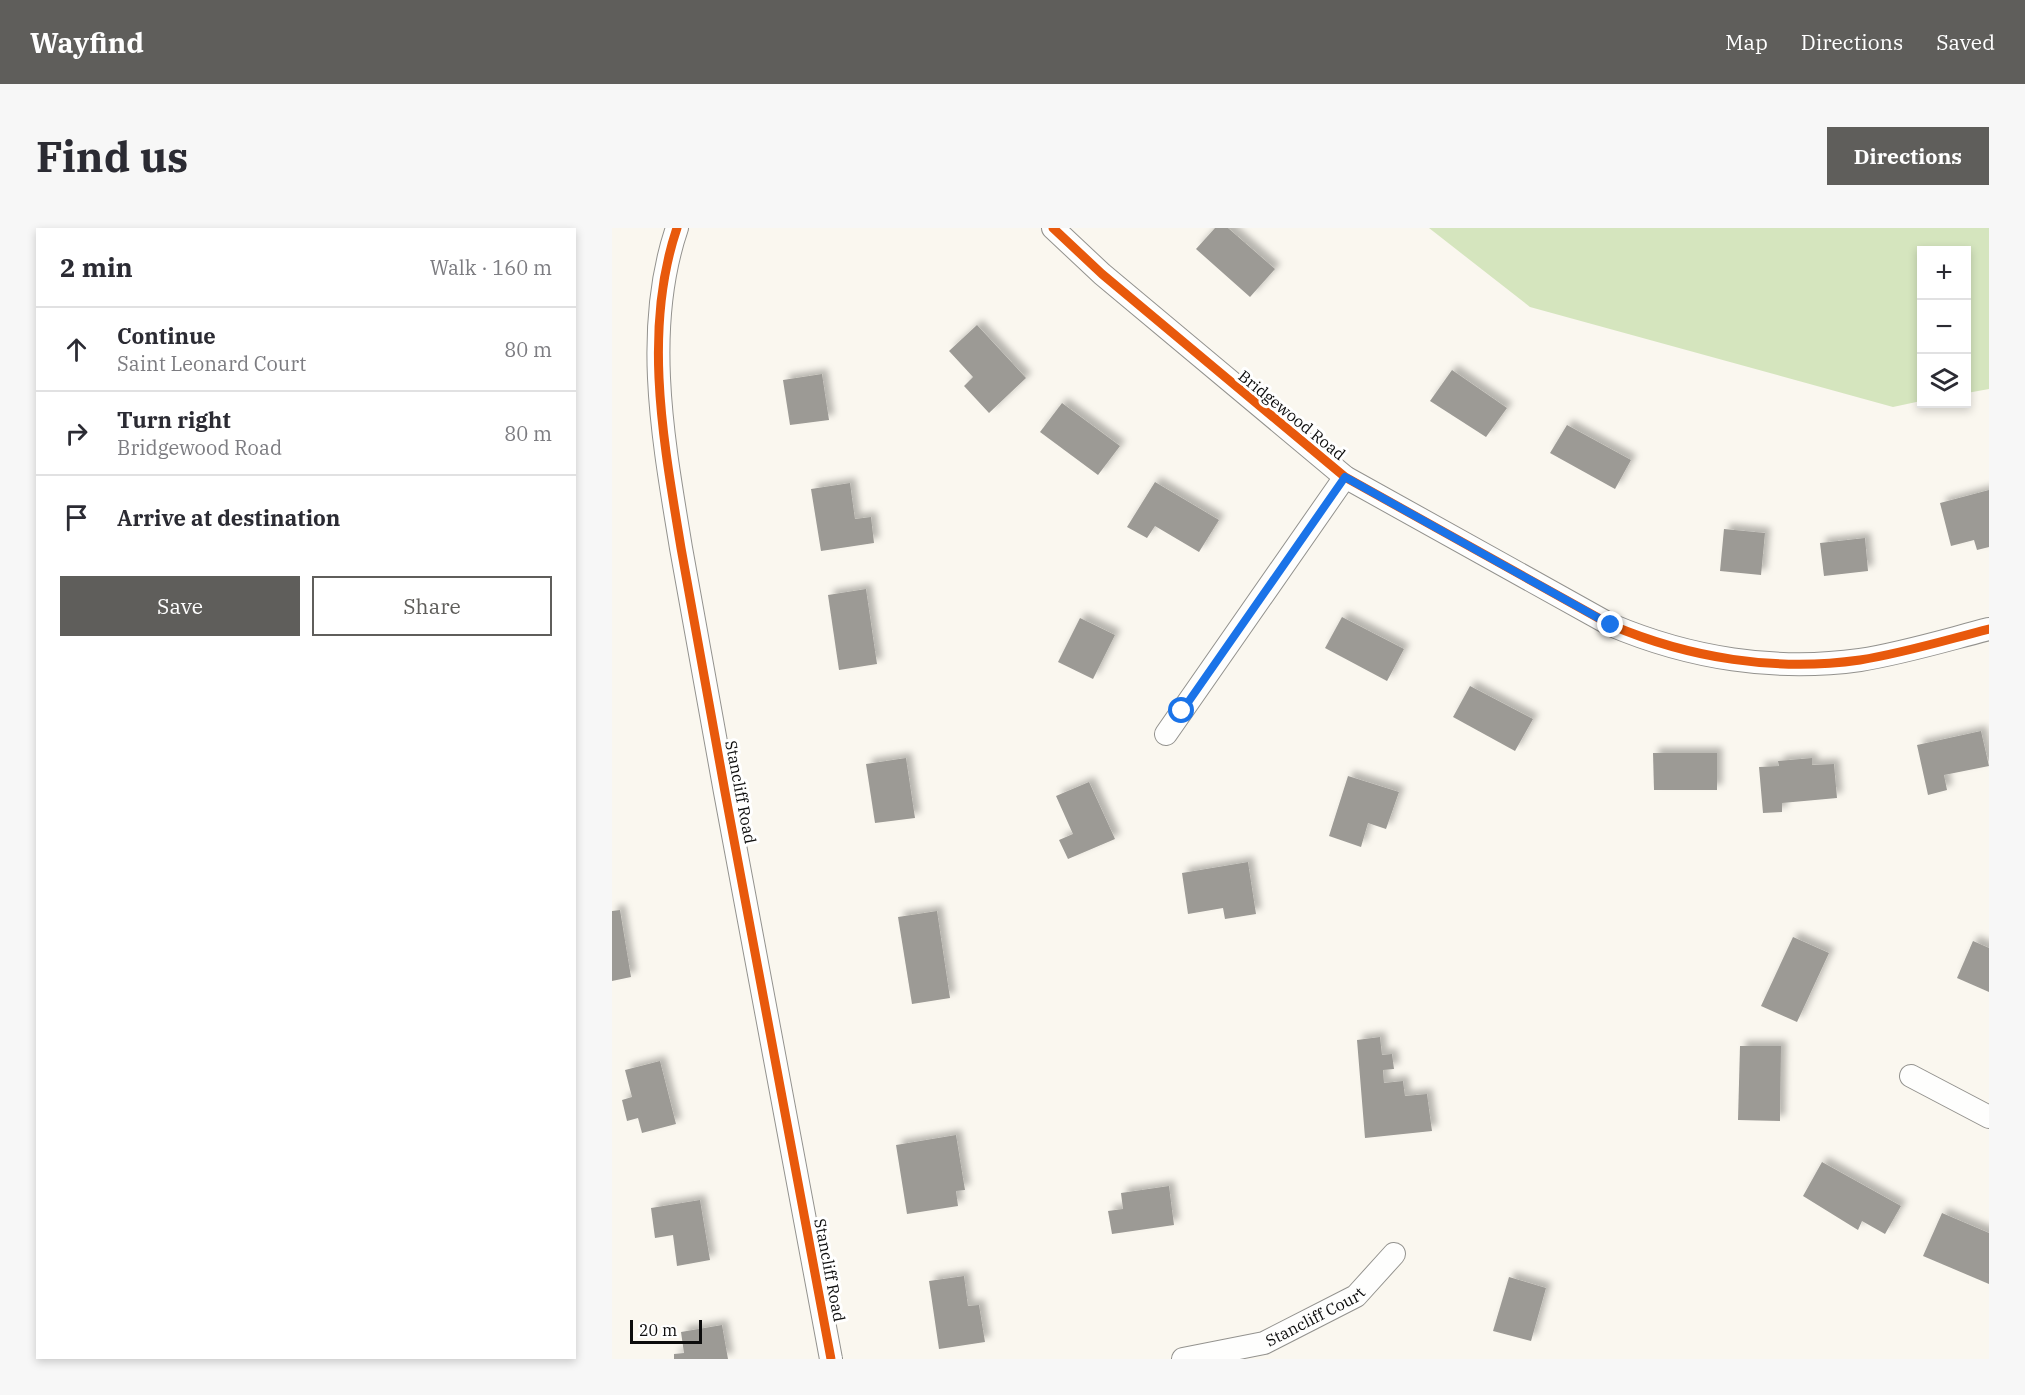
<!DOCTYPE html>
<html lang="en">
<head>
<meta charset="utf-8">
<style>
  :root { --surface:#fff; --page:#f7f7f7; --text:#2b2b33; --muted:#7c7c81; --line:#e1e1e2; --accent:#5f5e5b }
  body { margin:0; font-family:"IBM Plex Serif",serif; background:var(--page); color:var(--text) }
  .controls { position:absolute; right:18px; top:18px; display:grid; overflow:hidden; border-radius:0px; box-shadow:0 3px 9px #0003 }
  .controls button { width:54px; height:54px; display:grid; place-items:center; padding:0; border:0; border-bottom:2px solid var(--line); background:var(--surface); color:var(--text); font:30px sans-serif }
  .scale { position:absolute; left:18px; bottom:15px; width:72px; box-sizing:border-box; padding-left:6px; border:3px solid #0c0c0c; border-top:0; font-size:16px; line-height:21px; white-space:nowrap; color:#0c0c0c; -webkit-text-stroke:4px #fff; paint-order:stroke }
  .stop { position:absolute; width:18px; height:18px; margin:-14px; border:4px solid #1a73e8; border-radius:50%; background:#fff }
  .stop.end { background:#1a73e8; border-color:#fff; box-shadow:0 2px 6px #0008 }
  .list { margin:0; padding:0; list-style:none }
  h2 { display:flex; justify-content:space-between; align-items:center; height:78px; margin:0; padding:0 24px; font-size:26px }
  h2 small { font-size:20px; font-weight:400; color:var(--muted) }
  .list li { display:grid; grid-template-columns:39px 1fr auto; gap:18px; align-items:center; box-sizing:border-box; height:84px; padding:0 24px; border-top:2px solid var(--line) }
  .list b { display:block; font-size:22px; white-space:nowrap }
  .list p { margin:0; font-size:20px; white-space:nowrap; color:var(--muted) }
  .list em { font-size:20px; font-style:normal; color:var(--muted) }
  .actions { display:flex; gap:12px; padding:18px 24px }
  .actions a { flex:1; padding:14px 0; border:2px solid var(--accent); border-radius:0px; text-align:center; font-size:21px; color:var(--accent) }
  .actions .main { background:var(--accent); color:#fff }
  .icon { flex:none; width:33px; height:33px; fill:none; stroke:currentColor; stroke-width:2; stroke-linecap:round; stroke-linejoin:round }
  .map { position:relative; flex:none; width:1377px; height:1131px; overflow:hidden; border-radius:0px }
  header { display:flex; align-items:center; gap:36px; box-sizing:border-box; height:84px; padding:0 30px; background:var(--accent); color:#fff }
  header strong { font-size:28px }
  nav { display:flex; gap:33px; margin-inline-start:auto; font-size:21px }
  .intro { display:flex; align-items:center; justify-content:space-between; box-sizing:border-box; height:144px; padding:0 36px }
  h1 { margin:0; font-size:42px }
  .button { padding:15px 27px; border-radius:0px; background:var(--accent); color:#fff; font-size:21px; font-weight:700 }
  main { display:flex; gap:36px; padding:0 36px }
  aside { flex:1; background:var(--surface); border-radius:0px; box-shadow:0 3px 9px #0003 }
  .map>svg:first-child { display:block }
  .forest { fill:#d5e5be }
  .building { fill:#9c9a95; filter:url(#shadow) }
  .lines { fill:none; stroke-linecap:round; stroke-linejoin:round }
  .minor-casing { stroke:#93928e; stroke-width:24 }
  .minor { stroke:#fefefd; stroke-width:22 }
  .cycleway-casing { stroke:#fff; stroke-width:13 }
  .cycleway { stroke:#e8590c; stroke-width:9 }
  .route { stroke:#1a73e8; stroke-width:8 }
  .labels { text-anchor:middle; dominant-baseline:central; stroke-width:6; stroke-linejoin:round; paint-order:stroke }
  .street-label { font-size:16px; fill:#0c0c0c; stroke:#fff }
</style>
</head>
<body>
<header>
<strong>Wayfind</strong>
<nav><a>Map</a><a>Directions</a><a>Saved</a></nav>
</header>
<div class="intro"><h1>Find us</h1><a class="button">Directions</a></div>
<main>
<aside>
<h2>2 min<small>Walk · 160 m</small></h2>
<ul class="list">
<li><svg class="icon" aria-label="ahead" viewBox="0 0 24 24"><path d="M12 20V5M6 11l6-6 6 6"/></svg><div><b>Continue</b><p>Saint Leonard Court</p></div><em>80 m</em></li>
<li><svg class="icon" aria-label="right" viewBox="0 0 24 24"><path d="M7 20v-9h11M14 6l5 5-5 5"/></svg><div><b>Turn right</b><p>Bridgewood Road</p></div><em>80 m</em></li>
<li><svg class="icon" aria-label="arrive" viewBox="0 0 24 24"><path d="M6 21V4h12l-3 4 3 4H6"/></svg><div><b>Arrive at destination</b></div></li>
</ul>
<div class="actions"><a class="main">Save</a><a>Share</a></div>
</aside>
<div class="map">
<svg width="1377" height="1131" viewBox="0 0 1377 1131">
  <defs>
    <filter id="shadow"><feDropShadow dx="5.5" dy="-5.5" stdDeviation="3" flood-color="#0004"/></filter>
  </defs>
  <rect width="100%" height="100%" fill="#faf7ef"/>
  <!-- forest -->
  <polygon class="forest" points="817,0 1377,0 1377,161 1355,165 1354,22 1310,22 1309,173 1281,179 918,79"/>
  <!-- building -->
  <g class="building">
    <polygon points="603,0 616,0 663,41 638,69 584,21"/>
    <polygon points="365,97 414,150 377,185 352,158 361,149 337,123"/>
    <polygon points="840,142 895,180 874,209 818,173"/>
    <polygon points="210,146 217,192 178,197 171,152"/>
    <polygon points="450,175 508,218 486,247 428,204"/>
    <polygon points="955,197 1019,232 1003,261 938,225"/>
    <polygon points="543,254 607,292 587,324 543,298 535,310 515,299"/>
    <polygon points="238,255 243,291 259,289 262,315 209,323 199,261"/>
    <polygon points="1377,262 1377,319 1365,322 1362,312 1339,318 1328,275"/>
    <polygon points="1112,301 1153,305 1149,347 1108,343"/>
    <polygon points="1253,310 1256,343 1212,348 1208,315"/>
    <polygon points="254,361 265,436 227,442 216,367"/>
    <polygon points="730,389 792,421 775,453 713,420"/>
    <polygon points="468,390 503,407 481,451 446,434"/>
    <polygon points="858,458 921,491 903,523 841,489"/>
    <polygon points="1369,503 1377,538 1332,547 1335,562 1316,567 1305,517"/>
    <polygon points="1041,525 1105,525 1105,562 1042,562"/>
    <polygon points="294,530 303,590 263,595 254,536"/>
    <polygon points="1200,530 1200,537 1222,536 1225,570 1170,575 1170,584 1151,585 1147,539 1167,538 1166,533"/>
    <polygon points="736,548 787,564 774,601 756,595 749,619 717,608"/>
    <polygon points="477,554 503,611 456,631 447,612 461,606 444,568"/>
    <polygon points="636,634 644,686 613,691 611,680 576,686 570,645"/>
    <polygon points="8,682 19,749 0,753 0,683"/>
    <polygon points="325,683 338,770 300,776 286,689"/>
    <polygon points="1181,709 1217,725 1185,794 1149,778"/>
    <polygon points="1361,713 1377,720 1377,764 1345,750"/>
    <polygon points="768,809 770,827 780,826 782,841 771,842 772,855 791,853 793,868 815,866 820,903 753,910 745,812"/>
    <polygon points="1128,818 1169,818 1168,893 1126,892"/>
    <polygon points="48,833 64,896 30,905 26,890 15,893 10,872 20,869 13,842"/>
    <polygon points="344,907 353,962 344,963 346,978 295,986 284,917"/>
    <polygon points="1210,934 1289,978 1273,1006 1250,993 1246,1002 1191,968"/>
    <polygon points="557,958 562,997 500,1006 496,983 511,981 509,965"/>
    <polygon points="88,972 98,1032 65,1038 61,1007 43,1010 39,980"/>
    <polygon points="1330,985 1377,1005 1377,1056 1311,1028"/>
    <polygon points="352,1048 356,1078 367,1077 373,1114 327,1121 317,1053"/>
    <polygon points="897,1049 934,1060 919,1113 881,1103"/>
    <polygon points="110,1097 116,1131 62,1131 62,1126 72,1125 69,1104"/>
  </g>
  <g class="lines">
    <!-- minor casing -->
    <g class="minor-casing">
      <g id="minor">
        <path d="M65,0C30,103 52,216 69,320C83,401 98,482 113,564C149,753 184,942 219,1131"/>
        <path d="M441,0L490,46L733,249L999,397C1077,430 1163,444 1248,432C1292,425 1334,412 1377,401"/>
        <polyline points="554,506 733,249"/>
        <polyline points="1299,848 1377,889"/>
        <path id="s1" d="M571,1131L652,1115L744,1068L782,1026"/>
      </g>
    </g>
    <!-- minor -->
    <use href="#minor" class="minor"/>
    <!-- cycleway casing -->
    <g class="cycleway-casing">
      <g id="cycleway">
        <path d="M65,0C30,103 52,216 69,320C83,401 98,482 113,564C149,753 184,942 219,1131"/>
        <path d="M441,0L490,46L733,249L999,397C1077,430 1163,444 1248,432C1292,425 1334,412 1377,401"/>
      </g>
    </g>
    <!-- cycleway -->
    <use href="#cycleway" class="cycleway"/>
  </g>
  <g class="lines">
    <!-- route -->
    <polyline class="route" points="570,483 733,249 999,397"/>
  </g>
  <g class="labels">
    <!-- street labels -->
    <g class="street-label">
      <text transform="translate(680 187) rotate(39)">Bridgewood Road</text>
      <text transform="translate(129 564) rotate(79)">Stancliff Road</text>
      <text transform="translate(218 1042) rotate(79)">Stancliff Road</text>
      <text stroke="none"><textPath href="#s1" startOffset="140">Stancliff Court</textPath></text>
    </g>
  </g>
</svg>
<div class="controls">
<button>+</button>
<button>−</button>
<button><svg class="icon" aria-label="layers" viewBox="0 0 24 24"><path d="M12 4l9 5-9 5-9-5zM3 14l9 5 9-5"/></svg></button>
</div>
<div class="scale">20 m</div>
<div class="stop" style="left:570px;top:483px"></div>
<div class="stop end" style="left:999px;top:397px"></div>
</div>
</main>
</body>
</html>
